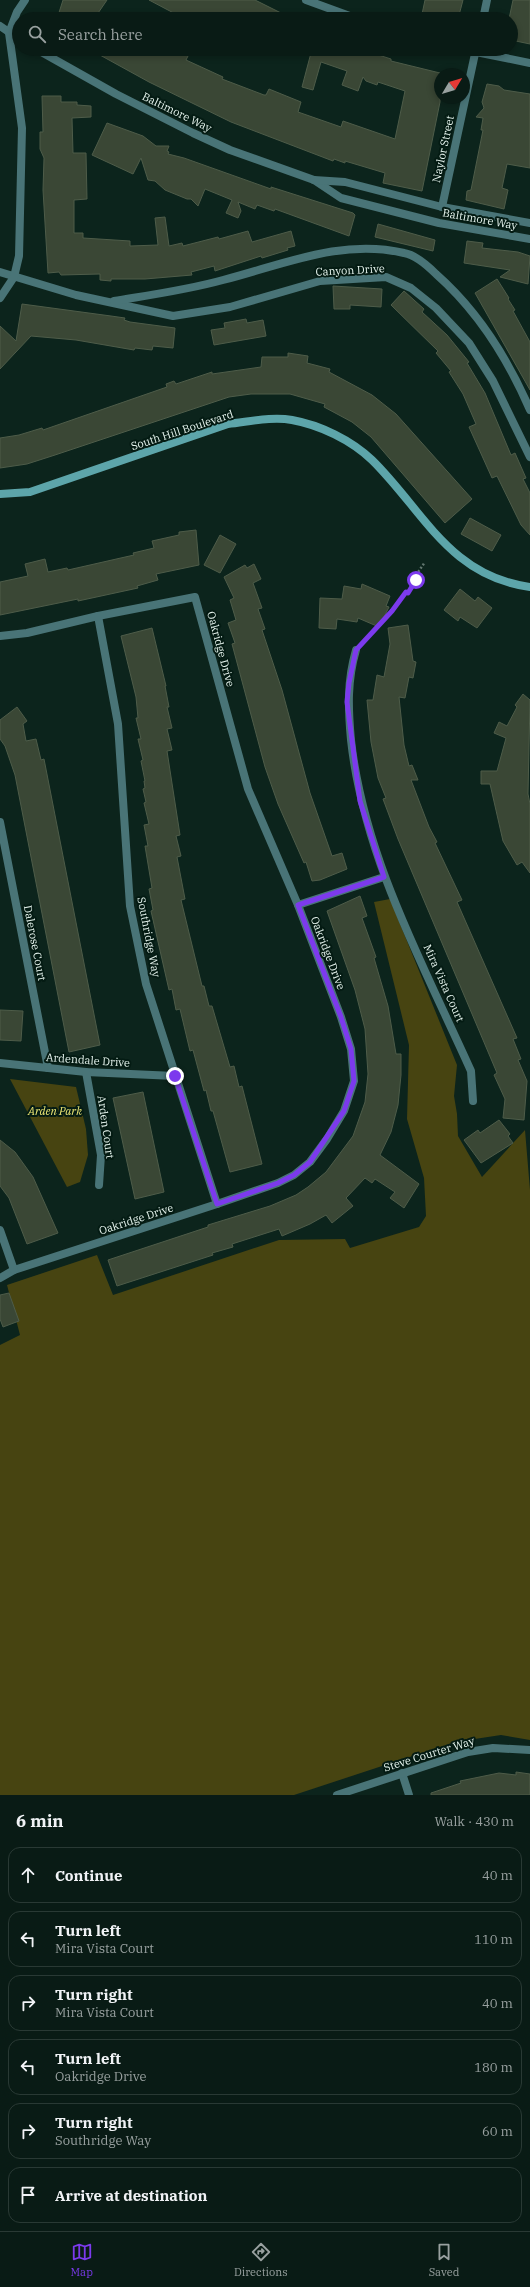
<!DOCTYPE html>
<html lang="en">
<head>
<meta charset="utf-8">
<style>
  :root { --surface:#091b15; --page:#172822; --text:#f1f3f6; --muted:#99a1a0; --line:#293934; --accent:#7c3aed }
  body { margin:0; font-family:"IBM Plex Serif",serif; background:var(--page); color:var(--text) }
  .compass { position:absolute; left:434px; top:68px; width:36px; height:36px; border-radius:50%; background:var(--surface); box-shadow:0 2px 6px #0003; rotate:52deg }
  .stop { position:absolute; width:12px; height:12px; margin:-9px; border:3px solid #7c3aed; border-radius:50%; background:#fff }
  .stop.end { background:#7c3aed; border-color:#fff; box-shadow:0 1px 4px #0008 }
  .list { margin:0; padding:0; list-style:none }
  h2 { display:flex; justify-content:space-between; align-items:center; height:52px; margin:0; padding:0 16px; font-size:17px }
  h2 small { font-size:13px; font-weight:400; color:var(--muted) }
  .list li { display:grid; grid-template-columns:26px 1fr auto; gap:12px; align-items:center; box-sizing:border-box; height:56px; margin:0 8px 8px; padding:0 8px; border:1px solid var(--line); border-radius:12px }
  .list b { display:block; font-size:15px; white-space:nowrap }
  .list p { margin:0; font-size:13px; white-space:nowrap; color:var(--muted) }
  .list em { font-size:13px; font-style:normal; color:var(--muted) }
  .icon { flex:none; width:22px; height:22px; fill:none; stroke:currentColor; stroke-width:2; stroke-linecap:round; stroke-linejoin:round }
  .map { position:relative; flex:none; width:530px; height:1795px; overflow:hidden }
  .search { position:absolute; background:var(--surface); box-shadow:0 2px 6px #0003; left:12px; right:12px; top:12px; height:44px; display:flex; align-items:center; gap:10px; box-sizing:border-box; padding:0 14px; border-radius:22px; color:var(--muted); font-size:15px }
  .sheet { height:436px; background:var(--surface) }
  nav { display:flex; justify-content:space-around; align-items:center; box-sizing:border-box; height:56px; border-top:1px solid var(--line); background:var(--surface); font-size:11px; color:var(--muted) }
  nav a { display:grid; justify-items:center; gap:2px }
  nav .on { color:var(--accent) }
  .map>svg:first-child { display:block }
  .green { fill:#474411 }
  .building { fill:#3a4735; stroke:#4e5c49 }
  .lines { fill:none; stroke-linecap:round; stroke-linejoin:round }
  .path { stroke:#61756e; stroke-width:2.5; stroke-dasharray:2 2; stroke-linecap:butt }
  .street { stroke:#497477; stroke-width:8 }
  .secondary { stroke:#5da5aa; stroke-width:8 }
  .route { stroke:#7c3aed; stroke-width:5 }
  .labels { text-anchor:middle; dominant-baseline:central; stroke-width:4; stroke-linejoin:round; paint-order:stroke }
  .street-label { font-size:11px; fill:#e6f4ee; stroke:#041b13 }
  .park-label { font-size:11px; font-style:italic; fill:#efe976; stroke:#041b13 }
</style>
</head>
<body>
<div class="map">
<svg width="530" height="1795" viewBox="0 0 530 1795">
  <rect width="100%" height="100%" fill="#0c241c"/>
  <!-- green -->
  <g class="green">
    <polygon points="390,899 457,1065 454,1096 457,1114 458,1136 482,1177 525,1130 530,1190 530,1740 501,1735 455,1742 294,1795 0,1795 0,1345 20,1335 7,1285 97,1255 113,1295 279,1240 345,1239 350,1248 419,1227 426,1216 424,1178 407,1119 409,1045 374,902"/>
    <polygon points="10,1079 76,1087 86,1129 88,1155 80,1182 67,1187"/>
  </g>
  <!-- building -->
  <g class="building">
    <polygon points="63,0 107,0 94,19 57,19"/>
    <polygon points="149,0 255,0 293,19 185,19"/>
    <polygon points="425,0 463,0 458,19 421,19"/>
    <polygon points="513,0 530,0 530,44 511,40 511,19 509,19"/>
    <polygon points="89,49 180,49 189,54 186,60 223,77 222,79 264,95 266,95 269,89 301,102 298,112 341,127 343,121 395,139 405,91 378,82 377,85 366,81 363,77 358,91 342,85 347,71 321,62 313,90 302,87 312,49 360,49 391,59 391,61 440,73 440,102 422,191 383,183 385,173 345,161 345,163 334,159 333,161 231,122 149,82"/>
    <polygon points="487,84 499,86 504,90 530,94 530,168 507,164 502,188 508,190 504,209 466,200 467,191 471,190 483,130 481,130 483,118 476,117 484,108 482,102"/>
    <polygon points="42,96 61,96 61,102 77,102 77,105 91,106 91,117 72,118 73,153 86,153 87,199 74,200 74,233 83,233 83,238 130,241 130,246 158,245 155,218 165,217 169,246 182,243 183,246 218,237 219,239 248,231 252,242 291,231 295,246 287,248 288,250 262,258 261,256 215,271 214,266 191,272 192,275 145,279 111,279 111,281 100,280 100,274 61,275 59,272 48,273 43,190 44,158 40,149 40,132 43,132"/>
    <polygon points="107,123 143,136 156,146 169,146 167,151 169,152 168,154 184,158 271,189 271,187 353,213 355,215 349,236 275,209 274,211 257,205 255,209 238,202 241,211 238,218 226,213 232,200 205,189 198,206 191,199 187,199 165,190 155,181 148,180 141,158 133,174 92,155"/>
    <polygon points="378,224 435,240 433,251 375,237"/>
    <polygon points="467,241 483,243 482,248 518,252 530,256 528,284 500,277 510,270 464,263"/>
    <polygon points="497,279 509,298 508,299 515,310 513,311 530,342 530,390 475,293"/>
    <polygon points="333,286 382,289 381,307 350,305 350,309 334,309"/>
    <polygon points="404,291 424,309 422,312 447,335 469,362 467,363 485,393 511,455 515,453 526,478 523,479 530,493 530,535 521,525 497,476 492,478 469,427 476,424 463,394 449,372 451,371 436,353 438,351 391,305"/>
    <polygon points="22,304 111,316 125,318 124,320 130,322 175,328 173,348 153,346 152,350 135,348 134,350 76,340 31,336 0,369 0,326 16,341"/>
    <polygon points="246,319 247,323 263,320 266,336 214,345 211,330 225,328 224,323"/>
    <polygon points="288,353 308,356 307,363 330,369 329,372 372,395 396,414 472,499 445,523 371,437 352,422 324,407 325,404 290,394 251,394 229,397 55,455 27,464 0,468 0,438 19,435 42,428 43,430 167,387 166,384 174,381 176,384 212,372 212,374 261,367 262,357 288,357"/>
    <polygon points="470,518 501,535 492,551 461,534"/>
    <polygon points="196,530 199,565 156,574 158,580 137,586 138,588 78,601 78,599 0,615 0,582 28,576 25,564 45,559 48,572 67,568 68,570 134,555 133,553 154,548 152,541 179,535 179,532"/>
    <polygon points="220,535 236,544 220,573 204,565"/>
    <polygon points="254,564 261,579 253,583 262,608 258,609 265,629 262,630 282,690 310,793 332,856 342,853 347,869 320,880 312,881 306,862 304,863 278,804 265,767 232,644 235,643 228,623 236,620 230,600 234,598 224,577 245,565 247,568"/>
    <polygon points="362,584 390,596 386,606 389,607 379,627 358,618 357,622 337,619 336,629 319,628 320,598 342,599 344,586 361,589"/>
    <polygon points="460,589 475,601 478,597 492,608 477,628 460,617 458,621 444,610"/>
    <polygon points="408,625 413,661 416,662 413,678 409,677 405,698 399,697 404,745 409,766 412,765 418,780 411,780 429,827 437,842 435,843 462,900 457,902 517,1038 513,1039 521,1059 518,1060 527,1081 524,1120 503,1118 505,1099 494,1075 497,1073 398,839 383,799 386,798 378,778 371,742 367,700 373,700 377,675 384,677 390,644 388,628"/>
    <polygon points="152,628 166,686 165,686 169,707 167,707 172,728 167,729 172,750 167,751 180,835 176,836 181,856 177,857 185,899 181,900 202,986 204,986 209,1006 212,1006 230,1067 234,1066 239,1087 242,1086 262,1164 230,1172 213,1111 211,1111 206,1090 204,1091 193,1050 190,1051 180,1009 176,1010 172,989 169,990 151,911 153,910 149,889 152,888 145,846 148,846 144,825 149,824 144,803 146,802 143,789 145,788 144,781 145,781 141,761 143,760 138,739 141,739 136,718 138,718 136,697 121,636"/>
    <polygon points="523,694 530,700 528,794 530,804 530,873 522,862 517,865 503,841 490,784 481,784 481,771 497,771 506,738 494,733 499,722 507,726 517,707 515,705"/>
    <polygon points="17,707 27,721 23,724 26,741 36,739 41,760 44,759 100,1045 69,1052 15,775 5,746 0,739 0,720"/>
    <polygon points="360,896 367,916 362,918 376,957 374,958 388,1006 396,1054 401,1054 401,1075 398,1105 391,1132 380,1155 419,1184 404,1208 390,1198 395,1192 375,1179 372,1183 365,1178 346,1198 353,1206 332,1223 326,1215 310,1224 282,1236 279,1229 232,1244 233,1247 212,1253 213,1255 117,1286 108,1260 208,1227 208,1225 270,1206 296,1195 308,1187 326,1172 353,1136 365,1102 368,1074 365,1029 355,990 327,911"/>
    <polygon points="0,1010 23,1011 21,1041 0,1040"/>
    <polygon points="143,1092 164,1192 135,1199 113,1098"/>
    <polygon points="499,1120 510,1134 508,1136 513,1143 481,1163 464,1140 478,1130 480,1133"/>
    <polygon points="0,1140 15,1152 33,1177 58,1233 27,1244 9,1198 0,1186"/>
    <polygon points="9,1293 19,1321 3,1327 0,1319 0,1295"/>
    <polygon points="516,1772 530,1774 530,1795 431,1795 431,1793 461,1783 460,1781 499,1773 516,1775"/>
  </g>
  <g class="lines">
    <!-- path -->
    <polyline class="path" points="362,644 392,611 406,592 408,593 416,580 414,578 425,562"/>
    <!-- street -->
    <g class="street">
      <polyline points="306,0 358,19"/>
      <polyline points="483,19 487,0"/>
      <polyline points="0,26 19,39"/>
      <polyline points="36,49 116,94 193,133 230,150 314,180 341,198 439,223 530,239"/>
      <polyline points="461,49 530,63"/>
      <polyline points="314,180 345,182 442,207 530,223"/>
      <polyline points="442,207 476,49"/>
      <polyline points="0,272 76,295 173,316 230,307 320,281 386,277 411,288 436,308 469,343 493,381 530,457"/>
      <polyline points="0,298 14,277 19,256 22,128 9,33 17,12 25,0"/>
      <path d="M114,301C150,295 187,290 223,280C282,265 342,238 404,253C416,255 428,266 436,274C478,311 508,359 530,410"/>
      <polyline points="98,616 118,724 130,906 146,984 217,1204"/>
      <polyline points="0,636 27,633 98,616 195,597 248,789 298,905 341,1017 351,1049 354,1081 344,1111 327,1139 310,1162 294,1175 278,1183 217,1204 14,1270 0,1278"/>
      <path d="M356,650C347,681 348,708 351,740C364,858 423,964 471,1071L473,1101"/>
      <polyline points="0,822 48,1068"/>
      <polyline points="298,905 384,877"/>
      <polyline points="0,1063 86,1072 175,1076"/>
      <polyline points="86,1072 101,1155 99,1185"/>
      <polyline points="0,1230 14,1270"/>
      <polyline points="402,1773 409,1795"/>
      <polyline points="337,1795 468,1752 493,1748 530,1750"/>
    </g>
    <!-- secondary -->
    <path class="secondary" d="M0,494L30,492L228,424C248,422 272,416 292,420C320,425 351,440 372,460C423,510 449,576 530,587"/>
  </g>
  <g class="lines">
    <!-- route -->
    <polyline class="route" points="175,1076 217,1204 278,1183 294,1175 310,1162 344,1111 354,1081 351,1049 341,1017 298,905 384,877 360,801 347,702 349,683 356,650 392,611 406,592 408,593 416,580"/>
  </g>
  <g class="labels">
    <!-- street labels -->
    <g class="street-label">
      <text transform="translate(177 112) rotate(26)">Baltimore Way</text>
      <text transform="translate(443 149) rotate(-78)">Naylor Street</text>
      <text transform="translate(480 219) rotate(10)">Baltimore Way</text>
      <text transform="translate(350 270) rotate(-3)">Canyon Drive</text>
      <text transform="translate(182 430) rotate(-18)">South Hill Boulevard</text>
      <text transform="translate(221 649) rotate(75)">Oakridge Drive</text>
      <text transform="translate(149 937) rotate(79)">Southridge Way</text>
      <text transform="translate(35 943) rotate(79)">Dalerose Court</text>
      <text transform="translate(328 953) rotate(69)">Oakridge Drive</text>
      <text transform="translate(444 983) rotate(66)">Mira Vista Court</text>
      <text transform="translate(88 1060) rotate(4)">Ardendale Drive</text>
      <text transform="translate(106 1127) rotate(82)">Arden Court</text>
      <text transform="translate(136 1219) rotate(-18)">Oakridge Drive</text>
      <text transform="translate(429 1754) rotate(-17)">Steve Courter Way</text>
    </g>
    <!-- park labels -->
    <g class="park-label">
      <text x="55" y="1111">Arden Park</text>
    </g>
  </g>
</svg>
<svg class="compass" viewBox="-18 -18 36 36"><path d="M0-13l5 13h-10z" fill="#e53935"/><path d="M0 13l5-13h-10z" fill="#99a1a0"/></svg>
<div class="stop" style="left:416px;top:580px"></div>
<div class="stop end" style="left:175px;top:1076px"></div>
<div class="search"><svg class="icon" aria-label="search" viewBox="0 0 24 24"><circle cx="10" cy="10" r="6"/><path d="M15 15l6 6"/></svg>Search here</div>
</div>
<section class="sheet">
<h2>6 min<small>Walk · 430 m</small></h2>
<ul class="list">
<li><svg class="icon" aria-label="ahead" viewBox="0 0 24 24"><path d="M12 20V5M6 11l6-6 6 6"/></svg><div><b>Continue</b></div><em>40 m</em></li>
<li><svg class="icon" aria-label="left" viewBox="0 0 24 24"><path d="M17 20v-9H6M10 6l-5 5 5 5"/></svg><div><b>Turn left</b><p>Mira Vista Court</p></div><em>110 m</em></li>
<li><svg class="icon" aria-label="right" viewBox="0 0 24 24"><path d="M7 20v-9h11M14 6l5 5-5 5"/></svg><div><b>Turn right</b><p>Mira Vista Court</p></div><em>40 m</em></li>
<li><svg class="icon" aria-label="left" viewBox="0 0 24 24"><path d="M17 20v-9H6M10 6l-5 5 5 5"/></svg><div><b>Turn left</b><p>Oakridge Drive</p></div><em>180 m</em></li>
<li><svg class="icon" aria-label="right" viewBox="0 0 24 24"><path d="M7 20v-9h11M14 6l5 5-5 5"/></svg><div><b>Turn right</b><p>Southridge Way</p></div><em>60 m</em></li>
<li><svg class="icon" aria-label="arrive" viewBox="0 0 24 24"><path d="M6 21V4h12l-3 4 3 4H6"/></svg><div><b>Arrive at destination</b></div></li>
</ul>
</section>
<nav>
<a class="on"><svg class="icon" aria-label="map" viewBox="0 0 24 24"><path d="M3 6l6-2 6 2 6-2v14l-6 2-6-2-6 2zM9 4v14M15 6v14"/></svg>Map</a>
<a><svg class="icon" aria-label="directions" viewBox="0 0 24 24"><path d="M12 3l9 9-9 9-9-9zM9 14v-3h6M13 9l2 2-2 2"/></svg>Directions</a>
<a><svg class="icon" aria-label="saved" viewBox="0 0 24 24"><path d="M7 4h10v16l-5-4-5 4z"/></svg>Saved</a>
</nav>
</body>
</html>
